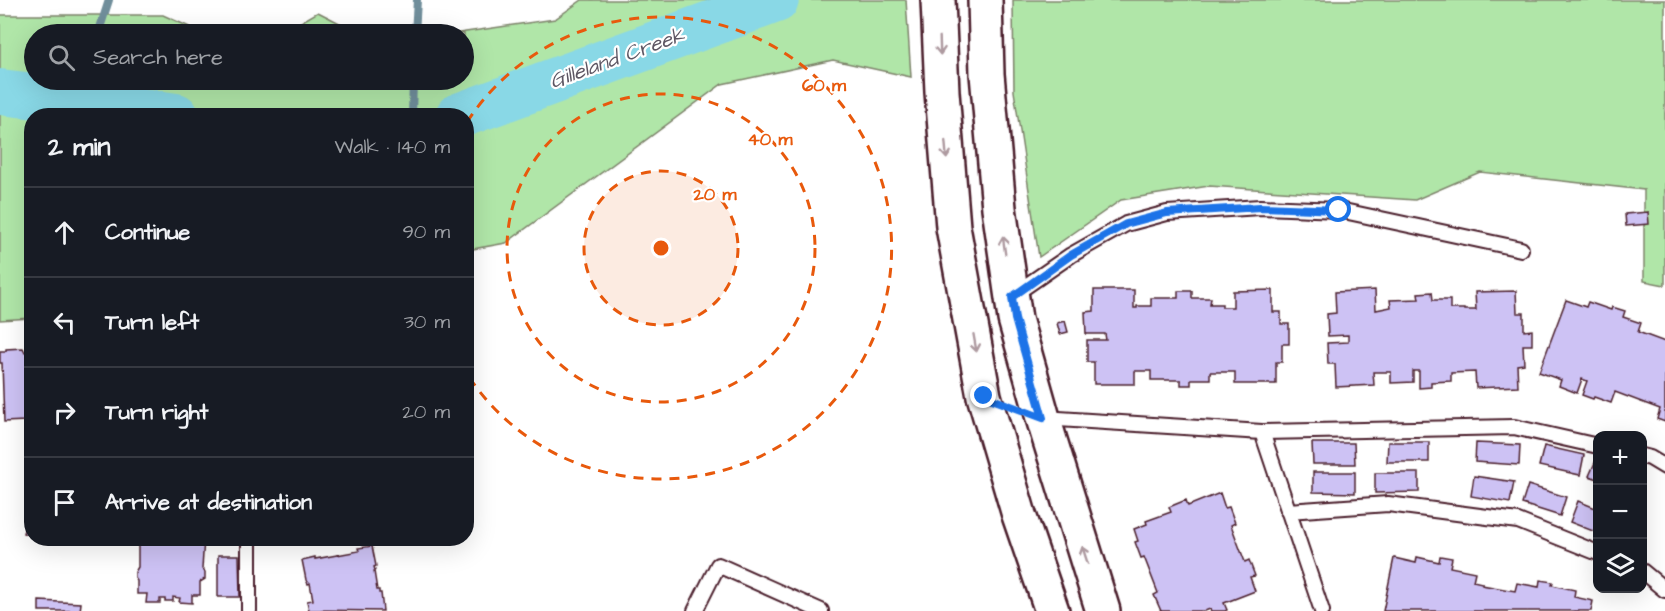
<!DOCTYPE html>
<html lang="en">
<head>
<meta charset="utf-8">
<style>
  :root { --surface:#171b24; --page:#20242c; --text:#f1f3f6; --muted:#9ea1a6; --line:#363941 }
  body { margin:0; font-family:"Architects Daughter",sans-serif; background:var(--page); color:var(--text) }
  .controls { position:absolute; right:18px; bottom:18px; display:grid; overflow:hidden; border-radius:12px; box-shadow:0 6px 24px #0002 }
  .controls button { width:54px; height:54px; display:grid; place-items:center; padding:0; border:0; border-bottom:2px solid var(--line); background:var(--surface); color:var(--text); font:30px sans-serif }
  .stop { position:absolute; width:18px; height:18px; margin:-14px; border:4px solid #1a73e8; border-radius:50%; background:#fff }
  .stop.end { background:#1a73e8; border-color:#fff; box-shadow:0 2px 6px #0008 }
  .list { margin:0; padding:0; list-style:none }
  h2 { display:flex; justify-content:space-between; align-items:center; height:78px; margin:0; padding:0 24px; font-size:26px }
  h2 small { font-size:20px; font-weight:400; color:var(--muted) }
  .list li { display:grid; grid-template-columns:39px 1fr auto; gap:18px; align-items:center; box-sizing:border-box; height:90px; padding:0 24px; border-top:2px solid var(--line) }
  .list b { display:block; font-size:22px; white-space:nowrap }
  .list em { font-size:20px; font-style:normal; color:var(--muted) }
  .icon { flex:none; width:33px; height:33px; fill:none; stroke:currentColor; stroke-width:2; stroke-linecap:round; stroke-linejoin:round }
  .map { position:relative; flex:none; width:1665px; height:611px; overflow:hidden }
  .search { position:absolute; background:var(--surface); box-shadow:0 6px 24px #0002; left:24px; top:24px; width:450px; height:66px; display:flex; align-items:center; gap:15px; box-sizing:border-box; padding:0 21px; border-radius:33px; color:var(--muted); font-size:22px }
  .panel { position:absolute; background:var(--surface); box-shadow:0 6px 24px #0002; left:24px; top:108px; width:450px; height:438px; border-radius:24px }
  .map>svg:first-child { display:block }
  .green { fill:#b0e6a8; stroke:#7d826a; stroke-width:1.5 }
  .lines { fill:none; stroke-linecap:round; stroke-linejoin:round }
  .stream { stroke:#708e9b; stroke-width:8 }
  .river { stroke:#89d8e6; stroke-width:46 }
  .building { fill:#cdc2f4; stroke:#4a1f2b; stroke-width:1.5 }
  .lane-casing { stroke:#4a1f2b; stroke-width:18 }
  .secondary-casing { stroke:#4a1f2b; stroke-width:38 }
  .lane { stroke:#fff; stroke-width:14 }
  .secondary { stroke:#fff; stroke-width:33 }
  .oneway { stroke:#ae9aa0 }
  .route { stroke:#1a73e8; stroke-width:8 }
  .ring { fill:none; stroke:#e8590c; stroke-width:3; stroke-dasharray:10 8 }
  .labels { text-anchor:middle; dominant-baseline:central; stroke-width:4.5; stroke-linejoin:round; paint-order:stroke }
  .water-label { font-size:21px; font-style:italic; fill:#5d5663; stroke:#fff }
  .centre { fill:#e8590c; stroke:#fff; stroke-width:3 }
  .ring-label { font-size:18px; text-anchor:middle; font-weight:bold; fill:#e8590c; stroke:#fff; stroke-width:4.5; stroke-linejoin:round; paint-order:stroke }
</style>
</head>
<body>
<div class="map">
<svg width="1665" height="611" viewBox="0 0 1665 611">
  <rect width="100%" height="100%" fill="#fff"/>
  <filter id="ink" filterUnits="userSpaceOnUse"><feTurbulence type="fractalNoise" baseFrequency=".0167" numOctaves="2"/><feDisplacementMap in="SourceGraphic" scale="12" xChannelSelector="R" yChannelSelector="G"/><feConvolveMatrix kernelMatrix="1 2 1 2 8 2 1 2 1" color-interpolation-filters="sRGB"/></filter>
  <g filter="url(#ink)">
    <!-- green -->
    <g class="green">
      <polygon points="582,0 906,0 911,77 833,60 722,84 506,243 467,250 466,116 32,116 31,318 0,320 0,15 163,15 205,34 34,34 34,80 464,80 464,34 452,34 555,19"/>
      <polygon points="1013,0 1665,0 1665,285 1644,281 1644,190 1480,172 1415,200 1209,186 1121,200 1039,257 1014,91"/>
      <polygon points="318,12 361,34 280,34"/>
    </g>
    <g class="lines">
      <!-- stream -->
      <g class="stream">
        <polyline points="98,34 109,0"/>
        <polyline points="415,34 417,0"/>
        <polyline points="75,101 82,80"/>
        <polyline points="412,116 413,80"/>
      </g>
      <!-- river -->
      <g class="river">
        <polyline points="0,92 44,97 176,116"/>
        <polyline points="458,116 776,0"/>
      </g>
    </g>
    <!-- building -->
    <g class="building">
      <polygon points="1648,212 1649,224 1626,226 1625,214"/>
      <polygon points="1094,290 1134,290 1134,308 1137,308 1137,306 1151,306 1151,298 1178,298 1178,291 1192,291 1192,298 1211,298 1210,304 1222,304 1222,307 1233,307 1233,291 1273,290 1273,312 1281,312 1281,324 1289,324 1289,344 1282,344 1282,362 1276,362 1276,384 1235,384 1235,372 1210,372 1210,379 1191,379 1191,385 1181,385 1181,380 1151,380 1151,371 1135,371 1135,384 1094,384 1094,362 1087,362 1087,340 1106,340 1105,334 1086,334 1085,312 1094,311"/>
      <polygon points="1375,290 1376,310 1391,307 1390,300 1419,299 1418,293 1432,292 1433,300 1450,300 1450,309 1464,309 1464,310 1476,310 1475,292 1516,291 1517,313 1524,313 1524,331 1532,330 1532,345 1523,345 1524,364 1517,365 1518,386 1476,388 1475,372 1451,373 1451,381 1431,382 1431,387 1419,388 1419,371 1413,371 1413,382 1391,383 1391,372 1373,372 1374,385 1336,387 1335,364 1328,364 1327,343 1348,342 1348,335 1328,336 1327,314 1336,313 1335,292"/>
      <polygon points="1566,300 1586,307 1588,302 1611,310 1612,307 1625,311 1623,317 1641,323 1638,332 1665,342 1665,422 1657,419 1660,409 1615,392 1611,403 1594,397 1593,399 1582,395 1587,381 1582,379 1577,393 1559,386 1561,380 1539,372"/>
      <polygon points="1065,321 1068,332 1060,334 1057,323"/>
      <polygon points="23,348 25,352 32,352 32,417 28,417 28,419 25,420 25,421 4,422 2,363 0,363 0,351 6,351 6,349"/>
      <polygon points="1388,442 1429,442 1429,462 1387,462"/>
      <polygon points="1312,443 1354,443 1355,464 1313,464"/>
      <polygon points="1476,443 1520,445 1519,465 1475,462"/>
      <polygon points="1544,446 1584,455 1580,475 1539,466"/>
      <polygon points="1597,458 1598,458 1598,479 1589,476"/>
      <polygon points="1313,472 1355,472 1355,493 1313,492"/>
      <polygon points="1375,473 1419,473 1419,492 1375,493"/>
      <polygon points="1474,476 1514,482 1510,503 1471,496"/>
      <polygon points="1528,485 1566,497 1560,516 1522,504"/>
      <polygon points="1220,493 1225,508 1229,507 1235,523 1231,525 1245,562 1249,560 1255,576 1250,577 1255,591 1224,603 1227,610 1225,611 1211,611 1210,609 1205,611 1161,611 1154,595 1158,593 1144,557 1141,558 1135,542 1138,541 1134,529 1147,524 1146,521 1171,512 1169,507 1186,500 1188,506"/>
      <polygon points="1578,501 1598,509 1598,533 1570,522"/>
      <polygon points="30,510 32,511 32,536 23,533"/>
      <polygon points="135,538 204,538 202,569 205,572 205,579 200,582 200,595 192,595 192,603 179,602 180,598 173,597 173,601 165,601 165,599 160,599 160,603 146,603 147,594 137,594 137,581 135,578 135,572 138,567 138,547"/>
      <polygon points="372,546 376,566 374,567 375,570 374,571 377,590 379,590 379,593 381,593 383,611 309,610 307,601 313,600 310,583 308,584 306,580 302,560 315,557 315,559 359,551 358,548"/>
      <polygon points="218,555 239,555 240,597 218,597"/>
      <polygon points="1440,556 1452,558 1450,567 1475,572 1473,581 1482,583 1482,585 1515,591 1517,583 1539,587 1540,580 1553,582 1552,585 1575,590 1574,597 1593,601 1591,611 1383,611 1394,558 1416,563 1417,557 1439,562"/>
      <polygon points="39,601 81,603 80,611 39,611"/>
    </g>
    <g class="lines">
      <!-- lane casing -->
      <g class="lane-casing">
        <g id="lane">
          <polyline points="1013,295 1071,255 1126,224 1167,213 1260,207 1339,210 1521,249"/>
          <polyline points="1043,418 1262,432 1322,611"/>
          <polyline points="1262,432 1514,427 1598,446"/>
          <polyline points="1642,456 1650,458 1665,467"/>
          <polyline points="1288,511 1388,504 1518,521 1598,553"/>
          <polyline points="1642,571 1665,590"/>
          <polyline points="249,611 249,538"/>
          <polyline points="695,611 718,565 821,611"/>
        </g>
      </g>
      <!-- secondary casing -->
      <g class="secondary-casing">
        <g id="secondary">
          <polyline points="938,0 942,92 953,227 984,396 1019,515 1052,611"/>
          <polyline points="985,0 987,74 999,208 1015,319 1043,418 1103,611"/>
        </g>
      </g>
      <!-- lane -->
      <use href="#lane" class="lane"/>
      <!-- secondary -->
      <use href="#secondary" class="secondary"/>
    </g>
    <!-- one-way arrows -->
    <defs><path id="oneway-shaft" d="M-6 0H5M1.5-3L5.5 0L1.5 3" fill="none" stroke-width="1.6" stroke-linecap="round" stroke-linejoin="round" transform="scale(1.5)"/></defs>
    <g class="oneway">
      <use href="#oneway-shaft" transform="translate(940 46) rotate(88)"/>
      <use href="#oneway-shaft" transform="translate(946 150) rotate(85)"/>
      <use href="#oneway-shaft" transform="translate(1004 245) rotate(-98)"/>
      <use href="#oneway-shaft" transform="translate(975 343) rotate(80)"/>
      <use href="#oneway-shaft" transform="translate(1085 555) rotate(-108)"/>
    </g>
  </g>
  <g class="lines" filter="url(#ink)">
    <!-- route -->
    <polyline class="route" points="984,396 1043,418 1015,319 1012,297 1071,255 1126,224 1167,213 1260,207 1339,210"/>
  </g>
  <!-- distance rings -->
  <circle cx="661" cy="248" r="77" fill="#e8590c" fill-opacity=".12"/>
  <g class="ring">
    <circle cx="661" cy="248" r="77"/>
    <circle cx="661" cy="248" r="154"/>
    <path d="M467 122A231 231 0 1 1 467 374"/>
  </g>
  <g class="labels">
    <!-- water labels -->
    <g class="water-label">
      <text transform="translate(617 58) rotate(-20)">Gilleland Creek</text>
    </g>
  </g>
  <circle cx="661" cy="248" r="9" class="centre"/>
  <g class="ring-label">
    <text x="824" y="91">60 m</text>
    <text x="770" y="145">40 m</text>
    <text x="715" y="200">20 m</text>
  </g>
</svg>
<div class="controls">
<button>+</button>
<button>−</button>
<button><svg class="icon" aria-label="layers" viewBox="0 0 24 24"><path d="M12 4l9 5-9 5-9-5zM3 14l9 5 9-5"/></svg></button>
</div>
<div class="stop" style="left:1339px;top:210px"></div>
<div class="stop end" style="left:984px;top:396px"></div>
<div class="search"><svg class="icon" aria-label="search" viewBox="0 0 24 24"><circle cx="10" cy="10" r="6"/><path d="M15 15l6 6"/></svg>Search here</div>
<section class="panel">
<h2>2 min<small>Walk · 140 m</small></h2>
<ul class="list">
<li><svg class="icon" aria-label="ahead" viewBox="0 0 24 24"><path d="M12 20V5M6 11l6-6 6 6"/></svg><div><b>Continue</b></div><em>90 m</em></li>
<li><svg class="icon" aria-label="left" viewBox="0 0 24 24"><path d="M17 20v-9H6M10 6l-5 5 5 5"/></svg><div><b>Turn left</b></div><em>30 m</em></li>
<li><svg class="icon" aria-label="right" viewBox="0 0 24 24"><path d="M7 20v-9h11M14 6l5 5-5 5"/></svg><div><b>Turn right</b></div><em>20 m</em></li>
<li><svg class="icon" aria-label="arrive" viewBox="0 0 24 24"><path d="M6 21V4h12l-3 4 3 4H6"/></svg><div><b>Arrive at destination</b></div></li>
</ul>
</section>
</div>
</body>
</html>
